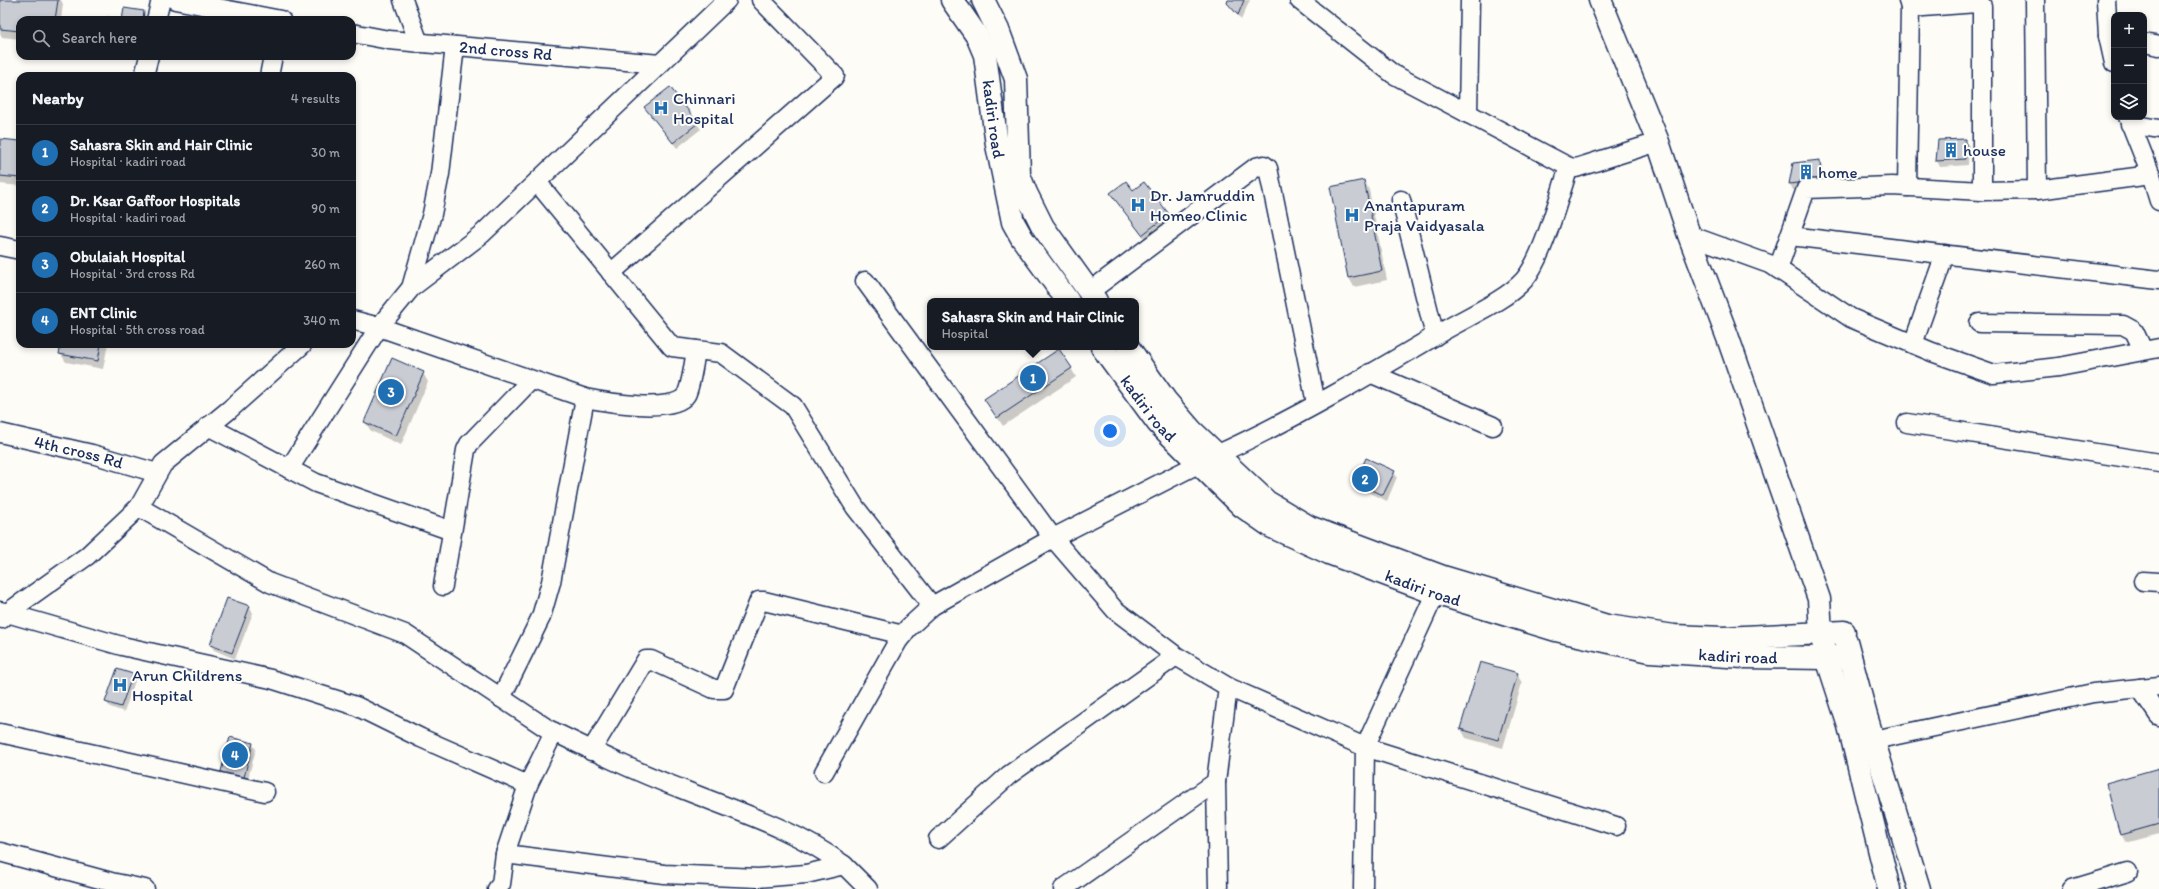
<!DOCTYPE html>
<html lang="en">
<head>
<meta charset="utf-8">
<style>
  :root { --surface:#171b24; --page:#242831; --text:#f1f3f6; --muted:#9ea1a6; --line:#363941; --accent:#1f6fb2 }
  body { margin:0; font-family:Itim,sans-serif; background:var(--page); color:var(--text) }
  .controls { position:absolute; right:12px; top:12px; display:grid; overflow:hidden; border-radius:8px; box-shadow:0 2px 6px #0003 }
  .controls button { width:36px; height:36px; display:grid; place-items:center; padding:0; border:0; border-bottom:1px solid var(--line); background:var(--surface); color:var(--text); font:20px sans-serif }
  .you { position:absolute; left:1110px; top:431px; width:14px; height:14px; margin:-10px; border:3px solid #fff; border-radius:50%; background:#1a73e8; box-shadow:0 0 0 6px #1a73e833 }
  .badge { display:grid; place-items:center; width:26px; height:26px; border-radius:50%; background:var(--accent); color:#fff; font-size:13px; font-weight:700 }
  .pin { position:absolute; translate:-50% -50%; border:2px solid #fff; box-shadow:0 1px 4px #0006 }
  .popup { position:absolute; left:927px; top:298px; width:212px; height:52px; box-sizing:border-box; display:grid; place-content:center; border-radius:8px; background:var(--surface); filter:drop-shadow(0 1px 3px #0005); font-size:13px; white-space:nowrap; color:var(--muted) }
  .popup b { font-size:15px; color:var(--text) }
  .popup::after { content:''; position:absolute; left:50%; top:100%; margin-left:-8px; border:8px solid transparent; border-top-color:var(--surface) }
  .list { margin:0; padding:0; list-style:none }
  h2 { display:flex; justify-content:space-between; align-items:center; height:52px; margin:0; padding:0 16px; font-size:17px }
  h2 small { font-size:13px; font-weight:400; color:var(--muted) }
  .list li { display:grid; grid-template-columns:26px 1fr auto; gap:12px; align-items:center; box-sizing:border-box; height:56px; padding:0 16px; border-top:1px solid var(--line) }
  .list b { display:block; font-size:15px; white-space:nowrap }
  .list p { margin:0; font-size:13px; white-space:nowrap; color:var(--muted) }
  .list em { font-size:13px; font-style:normal; color:var(--muted) }
  .icon { flex:none; width:22px; height:22px; fill:none; stroke:currentColor; stroke-width:2; stroke-linecap:round; stroke-linejoin:round }
  .map { position:relative; flex:none; width:2159px; height:889px; overflow:hidden }
  .search { position:absolute; background:var(--surface); box-shadow:0 2px 6px #0003; left:16px; top:16px; width:340px; height:44px; display:flex; align-items:center; gap:10px; box-sizing:border-box; padding:0 14px; border-radius:12px; color:var(--muted); font-size:15px }
  .panel { position:absolute; background:var(--surface); box-shadow:0 2px 6px #0003; left:16px; top:72px; width:340px; height:276px; border-radius:12px }
  .map>svg:first-child { display:block }
  .shadow { fill:#0003 }
  .building { fill:#c9ccd3; stroke:#1b2f5e }
  .lines { fill:none; stroke-linecap:round; stroke-linejoin:round }
  .street-casing { stroke:#1b2f5e; stroke-width:21 }
  .secondary-casing { stroke:#1b2f5e; stroke-width:25 }
  .street { stroke:#fdfcf7; stroke-width:18 }
  .secondary { stroke:#fdfcf7; stroke-width:22 }
  .labels { text-anchor:middle; dominant-baseline:central; stroke-width:4; stroke-linejoin:round; paint-order:stroke }
  .street-label { font-size:17px; fill:#1b2f5e; stroke:#fdfcf7 }
  .poi-label { font-size:17px; fill:#1b2f5e; stroke:#fdfcf7; text-anchor:start }
</style>
</head>
<body>
<div class="map">
<svg width="2159" height="889" viewBox="0 0 2159 889">
  <rect width="100%" height="100%" fill="#fdfcf7"/>
  <filter id="ink" filterUnits="userSpaceOnUse"><feTurbulence type="fractalNoise" baseFrequency=".025" numOctaves="2"/><feDisplacementMap in="SourceGraphic" scale="8" xChannelSelector="R" yChannelSelector="G"/><feConvolveMatrix kernelMatrix="1 2 1 2 8 2 1 2 1" color-interpolation-filters="sRGB"/></filter>
  <g filter="url(#ink)">
    <!-- shadow -->
    <g class="shadow">
      <polygon points="1,0 61,0 63,4 61,20 20,20 20,39 2,37 0,33"/>
      <polygon points="1229,0 1250,0 1241,20 1231,8 1228,2"/>
      <polygon points="144,12 147,20 123,20"/>
      <polygon points="169,56 188,56 188,59"/>
      <polygon points="669,88 701,129 677,148 645,107"/>
      <polygon points="0,140 20,142 20,186 0,184"/>
      <polygon points="1965,140 1969,146 1968,165 1940,167 1937,161 1939,141"/>
      <polygon points="1819,162 1822,167 1824,186 1793,190 1790,184"/>
      <polygon points="1364,181 1369,190 1387,280 1354,287 1349,278"/>
      <polygon points="1144,183 1173,224 1148,243 1111,193 1133,191"/>
      <polygon points="62,344 108,344 103,369 66,362 60,353"/>
      <polygon points="1071,368 1076,377 1003,426 985,399"/>
      <polygon points="423,373 428,382 401,445 371,431 365,422"/>
      <polygon points="1394,472 1397,477 1387,501 1360,488 1356,482"/>
      <polygon points="249,607 253,613 235,659 214,650 211,645"/>
      <polygon points="1517,674 1522,683 1503,748 1466,738 1461,729"/>
      <polygon points="132,675 135,681 124,712 110,707 106,702"/>
      <polygon points="252,744 256,749 246,786 224,780"/>
      <polygon points="2159,769 2159,834 2126,843 2121,834"/>
    </g>
    <!-- building -->
    <g class="building">
      <polygon points="0,0 58,0 55,20 20,20 20,31 0,29"/>
      <polygon points="1228,0 1244,0 1238,15 1227,3"/>
      <polygon points="124,8 144,11 143,20 107,20 107,17 122,20"/>
      <polygon points="166,17 184,20 165,20"/>
      <polygon points="670,87 698,123 673,143 644,107"/>
      <polygon points="0,139 20,141 20,178 0,176"/>
      <polygon points="1966,139 1965,159 1936,161 1938,140"/>
      <polygon points="1820,160 1821,180 1789,184 1793,163"/>
      <polygon points="1364,180 1382,271 1348,278 1330,187"/>
      <polygon points="1126,181 1133,190 1144,182 1169,214 1142,235 1110,193"/>
      <polygon points="61,344 101,344 98,361 59,354"/>
      <polygon points="1059,349 1072,368 997,418 984,399"/>
      <polygon points="392,358 424,372 396,436 364,422"/>
      <polygon points="1366,458 1395,471 1383,495 1355,482"/>
      <polygon points="227,598 250,606 232,653 210,645"/>
      <polygon points="1480,662 1518,673 1498,740 1460,729"/>
      <polygon points="117,669 133,674 121,707 105,702"/>
      <polygon points="230,737 253,743 243,781 220,775"/>
      <polygon points="2159,768 2159,824 2120,835 2106,783"/>
    </g>
    <g class="lines">
      <!-- street casing -->
      <g class="street-casing">
        <g id="street">
          <polyline points="175,0 281,20"/>
          <polyline points="403,0 419,43"/>
          <polyline points="1299,0 1393,74 1569,167 1576,168 1658,142"/>
          <polyline points="1908,0 1910,8 1977,3 1982,6 1982,191"/>
          <polyline points="2035,0 2037,190"/>
          <polyline points="2106,0 2108,36"/>
          <polyline points="156,20 161,0"/>
          <path id="s1" d="M352,33L389,40L660,64"/>
          <polyline points="2114,37 2108,36 2114,63"/>
          <polyline points="2144,43 2159,46"/>
          <polyline points="144,76 149,56"/>
          <polyline points="269,76 273,56"/>
          <polyline points="1468,114 1470,0"/>
          <polyline points="2128,117 2151,175"/>
          <polyline points="2130,124 2159,129"/>
          <polyline points="537,182 672,347 721,353 793,406 855,507 932,606 1053,538 865,281"/>
          <polyline points="1907,187 1910,8"/>
          <polyline points="1401,200 1435,336"/>
          <polyline points="1689,235 1772,265 1851,318 1932,352 1994,374 2059,367 2159,348"/>
          <polyline points="1790,236 2159,280"/>
          <polyline points="0,246 20,250"/>
          <polyline points="1778,269 1806,189 1892,186 1982,191 2037,190 2151,175 2159,201"/>
          <polyline points="611,273 835,76 761,0"/>
          <polyline points="411,288 432,214 440,174 455,46"/>
          <polyline points="1089,292 1256,167 1264,165 1268,168 1316,403"/>
          <path d="M352,320L379,327L585,398C605,402 674,414 686,395C691,386 694,362 696,350"/>
          <polyline points="1979,323 2123,325 2134,331 2143,350"/>
          <polyline points="1913,344 1945,254"/>
          <polyline points="1370,373 1493,426"/>
          <polyline points="1907,423 2159,463"/>
          <polyline points="208,426 316,483 452,531"/>
          <path id="s2" d="M0,433L92,454L157,473"/>
          <path d="M1216,455C1295,419 1371,374 1445,330C1469,316 1506,300 1524,280C1543,258 1559,196 1569,167"/>
          <polyline points="1198,464 1053,538 1115,610 1176,656 1228,687 1365,747 1616,826"/>
          <polyline points="289,469 379,327 411,288 482,234 727,0"/>
          <path d="M139,507L270,583L405,634L548,729C591,750 634,771 679,788C736,811 793,828 844,865"/>
          <polyline points="2143,581 2159,582"/>
          <polyline points="443,586 466,450 469,444 531,380"/>
          <polyline points="0,611 122,646 271,679 356,706 421,738 528,785 505,854 664,874 758,878 806,874 844,865 868,889"/>
          <polyline points="2,619 7,613 87,556 139,507 163,464 229,410 303,344"/>
          <polyline points="2140,688 2159,716"/>
          <polyline points="501,698 541,617 551,582 585,398"/>
          <polyline points="0,733 265,792"/>
          <polyline points="1874,740 2093,693 2159,686"/>
          <polyline points="591,751 646,660 651,660 714,689 724,689 759,601 764,601 903,635"/>
          <polyline points="824,772 898,641 908,628 932,606"/>
          <polyline points="528,785 554,732"/>
          <polyline points="938,839 1009,775 1176,656"/>
          <polyline points="0,852 111,882 145,889"/>
          <polyline points="497,889 501,884 505,854"/>
          <polyline points="1063,889 1216,782"/>
          <polyline points="1218,889 1216,782 1228,687"/>
          <polyline points="1363,889 1365,747 1441,581"/>
          <polyline points="2072,889 2128,872"/>
        </g>
      </g>
      <!-- secondary casing -->
      <g class="secondary-casing">
        <g id="secondary">
          <path id="s3" d="M952,0L977,36L985,55L997,145L1013,222L1022,238L1068,301"/>
          <polyline points="983,0 998,30 1016,79 1019,175 1026,193 1043,227 1096,301"/>
          <polyline points="1600,0 1658,142 1689,235 1728,338 1819,599 1821,634 1827,658 1849,726 1889,889"/>
          <path id="s4" d="M1102,347L1158,423L1242,506L1272,527L1329,553L1435,593L1556,630L1650,651L1744,657L1827,658L1850,656"/>
          <polyline points="1128,347 1166,401 1191,430 1267,502 1309,527 1443,577 1607,626 1674,636 1723,638 1844,632"/>
          <polyline points="1846,641 1866,716 1919,889"/>
        </g>
      </g>
      <!-- street -->
      <use href="#street" class="street"/>
      <!-- secondary -->
      <use href="#secondary" class="secondary"/>
    </g>
  </g>
  <!-- icons -->
  <defs>
    <g id="hospital-bare" transform="scale(1.2)"><path d="M-5-5h3v3.5h4V-5h3V5h-3V1.5h-4V5h-3Z" fill="#1f6fb2" stroke="#fdfcf7" stroke-width="2.5" paint-order="stroke"/></g>
    <g id="building-bare" transform="scale(1.2)"><path d="M-4-6H4V6H1V3H-1V6H-4ZM-2.5-4.3h1.7v1.8h-1.7ZM.8-4.3h1.7v1.8H.8ZM-2.5-1h1.7V.8h-1.7ZM.8-1h1.7V.8H.8Z" fill="#1f6fb2" stroke="#fdfcf7" stroke-width="2.5" paint-order="stroke"/></g>
  </defs>
  <g fill-rule="evenodd">
    <use href="#hospital-bare" x="661" y="108"/>
    <use href="#building-bare" x="1951" y="150"/>
    <use href="#building-bare" x="1806" y="172"/>
    <use href="#hospital-bare" x="1138" y="205"/>
    <use href="#hospital-bare" x="1352" y="215"/>
    <use href="#hospital-bare" x="120" y="685"/>
  </g>
  <g class="labels">
    <!-- street labels -->
    <g class="street-label">
      <text stroke="none"><textPath href="#s1" startOffset="155">2nd cross Rd</textPath></text>
      <text stroke="none"><textPath href="#s3" startOffset="129">kadiri road</textPath></text>
      <text stroke="none"><textPath href="#s4" startOffset="77">kadiri road</textPath></text>
      <text stroke="none"><textPath href="#s2" startOffset="81">4th cross Rd</textPath></text>
      <text stroke="none"><textPath href="#s4" startOffset="412">kadiri road</textPath></text>
      <text stroke="none"><textPath href="#s4" startOffset="736">kadiri road</textPath></text>
    </g>
    <!-- poi labels -->
    <g class="poi-label">
      <text x="673" y="98">Chinnari<tspan x="673" dy="20">Hospital</tspan></text>
      <text x="1963" y="150">house</text>
      <text x="1818" y="172">home</text>
      <text x="1150" y="195">Dr. Jamruddin<tspan x="1150" dy="20">Homeo Clinic</tspan></text>
      <text x="1364" y="205">Anantapuram<tspan x="1364" dy="20">Praja Vaidyasala</tspan></text>
      <text x="132" y="675">Arun Childrens<tspan x="132" dy="20">Hospital</tspan></text>
    </g>
  </g>
</svg>
<div class="controls">
<button>+</button>
<button>−</button>
<button><svg class="icon" aria-label="layers" viewBox="0 0 24 24"><path d="M12 4l9 5-9 5-9-5zM3 14l9 5 9-5"/></svg></button>
</div>
<div class="you"></div>
<div class="pin badge" style="left:1033px;top:378px">1</div>
<div class="popup"><b>Sahasra Skin and Hair Clinic</b>Hospital</div>
<div class="pin badge" style="left:1365px;top:479px">2</div>
<div class="pin badge" style="left:391px;top:392px">3</div>
<div class="pin badge" style="left:235px;top:755px">4</div>
<div class="search"><svg class="icon" aria-label="search" viewBox="0 0 24 24"><circle cx="10" cy="10" r="6"/><path d="M15 15l6 6"/></svg>Search here</div>
<section class="panel">
<h2>Nearby<small>4 results</small></h2>
<ul class="list">
<li><span class="badge">1</span><div><b>Sahasra Skin and Hair Clinic</b><p>Hospital · kadiri road</p></div><em>30 m</em></li>
<li><span class="badge">2</span><div><b>Dr. Ksar Gaffoor Hospitals</b><p>Hospital · kadiri road</p></div><em>90 m</em></li>
<li><span class="badge">3</span><div><b>Obulaiah Hospital</b><p>Hospital · 3rd cross Rd</p></div><em>260 m</em></li>
<li><span class="badge">4</span><div><b>ENT Clinic</b><p>Hospital · 5th cross road</p></div><em>340 m</em></li>
</ul>
</section>
</div>
</body>
</html>
